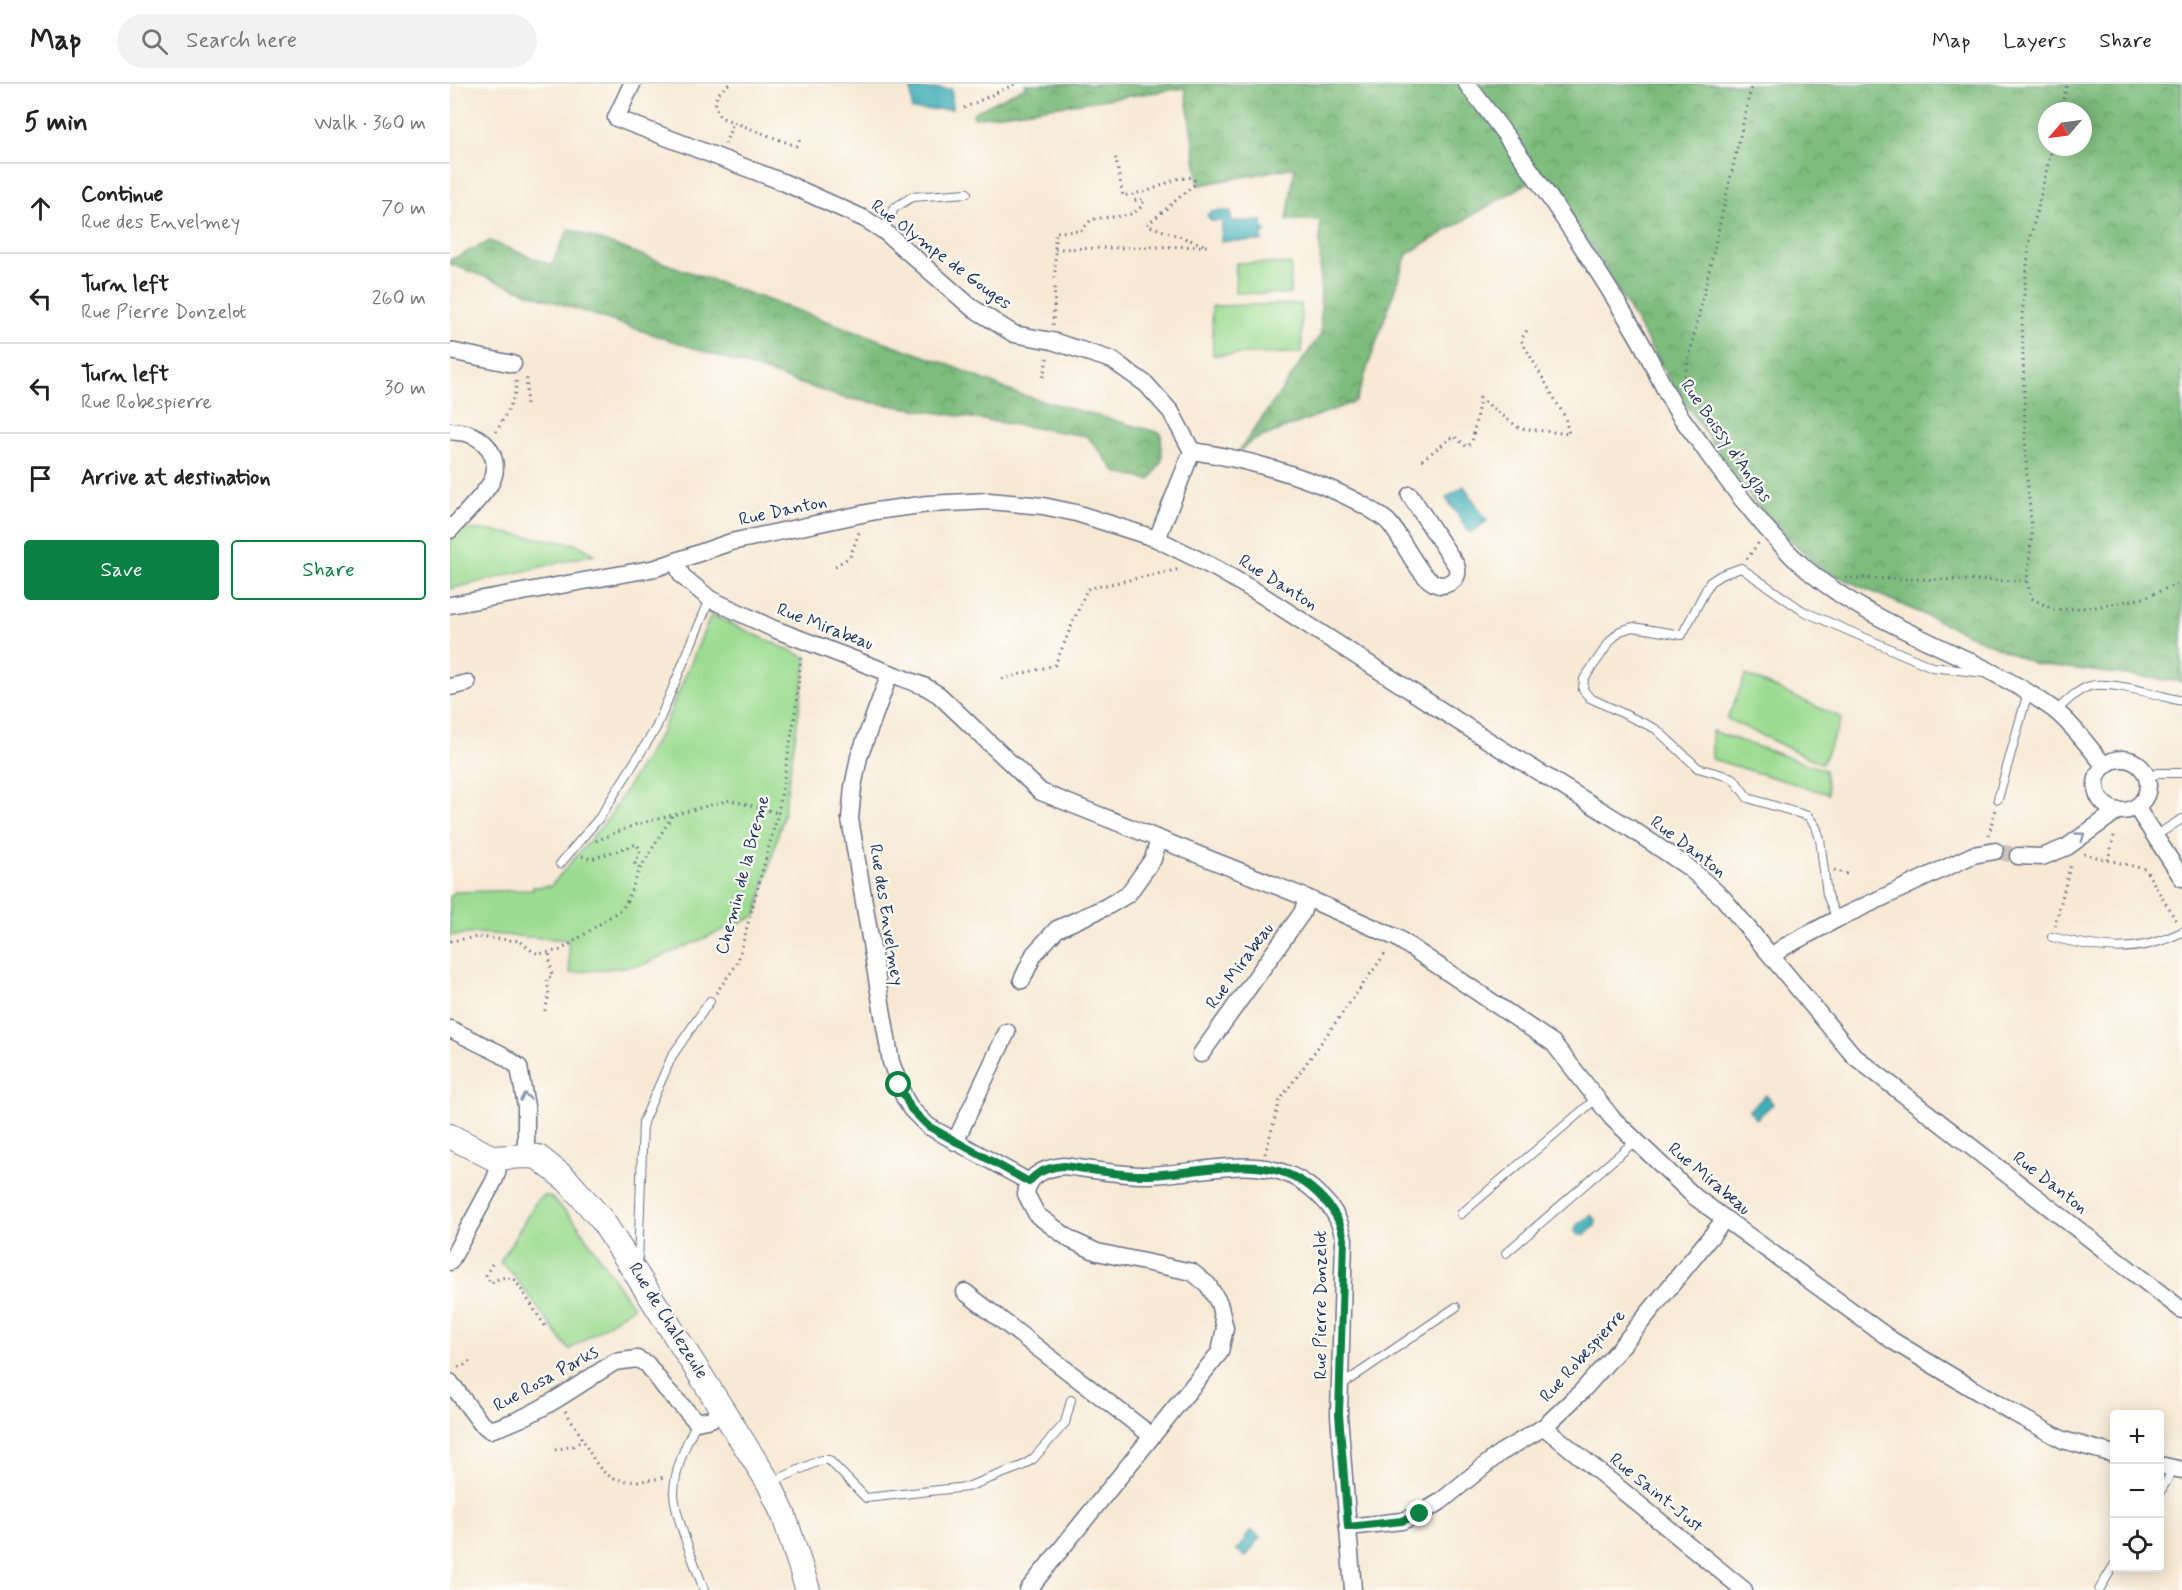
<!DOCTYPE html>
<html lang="en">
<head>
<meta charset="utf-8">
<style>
  :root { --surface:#fff; --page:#f2f2f2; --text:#222; --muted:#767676; --line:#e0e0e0; --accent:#0b8043 }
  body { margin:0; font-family:Mynerve,sans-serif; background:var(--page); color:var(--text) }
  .controls { position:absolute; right:18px; bottom:18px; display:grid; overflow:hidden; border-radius:6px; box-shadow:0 3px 15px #0003 }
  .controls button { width:54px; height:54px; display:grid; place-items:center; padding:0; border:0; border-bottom:2px solid var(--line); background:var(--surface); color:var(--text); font:30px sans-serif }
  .compass { position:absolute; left:1588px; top:18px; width:54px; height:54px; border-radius:50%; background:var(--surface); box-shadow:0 3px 15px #0003; rotate:242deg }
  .stop { position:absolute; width:18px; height:18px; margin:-14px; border:4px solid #0b8043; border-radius:50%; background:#fff }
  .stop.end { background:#0b8043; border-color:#fff; box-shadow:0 2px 6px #0008 }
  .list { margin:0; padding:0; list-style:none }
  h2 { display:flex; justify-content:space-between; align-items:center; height:78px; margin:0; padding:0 24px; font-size:26px }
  h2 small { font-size:20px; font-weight:400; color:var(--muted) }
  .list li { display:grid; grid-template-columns:39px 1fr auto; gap:18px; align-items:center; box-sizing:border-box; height:90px; padding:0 24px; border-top:2px solid var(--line) }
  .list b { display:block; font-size:22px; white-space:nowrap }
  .list p { margin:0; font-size:20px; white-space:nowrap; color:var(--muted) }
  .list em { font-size:20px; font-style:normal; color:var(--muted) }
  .actions { display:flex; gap:12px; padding:18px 24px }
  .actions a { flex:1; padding:14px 0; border:2px solid var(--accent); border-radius:6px; text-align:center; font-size:21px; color:var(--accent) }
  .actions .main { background:var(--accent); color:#fff }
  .icon { flex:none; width:33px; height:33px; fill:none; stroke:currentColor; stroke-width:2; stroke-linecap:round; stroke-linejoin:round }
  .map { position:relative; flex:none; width:1732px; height:1506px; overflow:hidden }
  header { display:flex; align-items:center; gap:36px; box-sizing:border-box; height:84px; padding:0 30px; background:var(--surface); border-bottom:2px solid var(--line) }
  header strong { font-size:28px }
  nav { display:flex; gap:33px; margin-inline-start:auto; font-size:21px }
  .search { width:420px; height:54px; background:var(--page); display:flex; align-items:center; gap:15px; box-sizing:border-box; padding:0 21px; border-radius:33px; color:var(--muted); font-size:22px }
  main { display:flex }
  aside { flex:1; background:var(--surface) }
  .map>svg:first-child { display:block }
  .green { fill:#9cdc91; stroke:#5c8678; stroke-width:1.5 }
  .forest { fill:url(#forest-crowns); stroke:#4c766c; stroke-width:1.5; fill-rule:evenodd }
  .water { fill:#3fafb8; stroke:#2d6f8b; stroke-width:1.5 }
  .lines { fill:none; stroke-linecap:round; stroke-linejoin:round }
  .street-tunnel { stroke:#cbc4bc; stroke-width:16; stroke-dasharray:16 8; stroke-linecap:butt }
  .lane-casing { stroke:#687087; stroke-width:10 }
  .street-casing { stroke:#687087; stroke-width:19 }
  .secondary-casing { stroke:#687087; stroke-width:26 }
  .path { stroke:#687087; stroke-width:3; stroke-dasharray:1.5 4.5; stroke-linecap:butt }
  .lane { stroke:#fff; stroke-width:8 }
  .street { stroke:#fff; stroke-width:16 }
  .secondary { stroke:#fff; stroke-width:24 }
  .oneway { stroke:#8d97ae }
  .route { stroke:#0b8043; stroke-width:8 }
  .labels { text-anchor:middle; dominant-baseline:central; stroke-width:4.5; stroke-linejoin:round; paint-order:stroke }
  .street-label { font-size:18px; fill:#1b2f5e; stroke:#fdfcf7 }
</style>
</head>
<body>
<header>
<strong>Map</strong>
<div class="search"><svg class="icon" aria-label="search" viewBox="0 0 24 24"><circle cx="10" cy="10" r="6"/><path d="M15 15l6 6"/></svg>Search here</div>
<nav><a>Map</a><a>Layers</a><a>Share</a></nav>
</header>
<main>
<aside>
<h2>5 min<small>Walk · 360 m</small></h2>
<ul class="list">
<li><svg class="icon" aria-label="ahead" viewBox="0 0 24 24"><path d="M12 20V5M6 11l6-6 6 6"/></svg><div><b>Continue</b><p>Rue des Envelmey</p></div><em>70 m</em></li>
<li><svg class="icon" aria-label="left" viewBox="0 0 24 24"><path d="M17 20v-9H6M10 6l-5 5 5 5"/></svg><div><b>Turn left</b><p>Rue Pierre Donzelot</p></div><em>260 m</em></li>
<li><svg class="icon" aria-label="left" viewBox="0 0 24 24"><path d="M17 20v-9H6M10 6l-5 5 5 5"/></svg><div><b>Turn left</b><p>Rue Robespierre</p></div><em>30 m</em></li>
<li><svg class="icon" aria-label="arrive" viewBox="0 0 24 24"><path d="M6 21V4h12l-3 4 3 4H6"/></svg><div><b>Arrive at destination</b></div></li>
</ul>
<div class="actions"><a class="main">Save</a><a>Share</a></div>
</aside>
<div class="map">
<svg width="1732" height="1506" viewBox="0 0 1732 1506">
  <defs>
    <pattern id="forest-crowns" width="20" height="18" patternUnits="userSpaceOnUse" patternTransform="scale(1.5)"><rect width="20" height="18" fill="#7dbc7b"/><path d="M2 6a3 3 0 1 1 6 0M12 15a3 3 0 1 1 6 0" fill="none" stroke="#669968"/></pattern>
  </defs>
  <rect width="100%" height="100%" fill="#fdfcf7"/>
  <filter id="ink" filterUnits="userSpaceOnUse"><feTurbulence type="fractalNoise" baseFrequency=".0167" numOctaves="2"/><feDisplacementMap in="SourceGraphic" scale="12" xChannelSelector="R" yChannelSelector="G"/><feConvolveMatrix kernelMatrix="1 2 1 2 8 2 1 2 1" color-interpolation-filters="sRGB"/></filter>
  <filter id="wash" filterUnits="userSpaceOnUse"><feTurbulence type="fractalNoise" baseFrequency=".008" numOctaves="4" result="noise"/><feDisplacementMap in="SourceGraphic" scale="24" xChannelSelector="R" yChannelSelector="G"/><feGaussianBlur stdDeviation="1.35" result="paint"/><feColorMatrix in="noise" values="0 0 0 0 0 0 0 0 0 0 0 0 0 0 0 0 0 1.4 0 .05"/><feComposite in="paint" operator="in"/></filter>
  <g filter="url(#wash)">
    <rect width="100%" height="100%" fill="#f7e9d4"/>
    <!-- green -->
    <g class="green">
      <polygon points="786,179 841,180 840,210 785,209"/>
      <polygon points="851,220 852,269 763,271 762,222"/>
      <polygon points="10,445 36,446 126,460 144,470 0,505 0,457"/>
      <polygon points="261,531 357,574 333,733 306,832 192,881 120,889 118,856 27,849 0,852 0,813 5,808 83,806 83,803 101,802 159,733 212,647"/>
      <polygon points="1296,591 1392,634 1372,680 1277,635"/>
      <polygon points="1262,647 1375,686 1378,710 1262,675"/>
      <polygon points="94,1112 100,1112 125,1137 183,1223 119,1266 62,1189 50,1178 87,1116"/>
    </g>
    <!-- forest -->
    <g class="forest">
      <path d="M575,0H1732V598L1585,580L1369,484L1306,421L1227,308L1147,170L1091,91L957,170L906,317L804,356L789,367L871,250L870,136H837L845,83L749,101L735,4L524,34L523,29L577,2ZM1597,27H1633V63H1597Z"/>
      <polygon points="119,145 497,280 565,309 711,349 712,376 700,396 667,389 637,352 394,314 84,211 0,180 0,176 40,157 101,181"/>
    </g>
    <!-- water -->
    <g class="water">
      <polygon points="461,5 502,5 502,25 462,26"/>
      <polygon points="761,127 781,127 781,137 812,137 812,143 816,147 812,151 812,157 771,157 772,137 761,137 757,131"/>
      <polygon points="1014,402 1037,437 1020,449 996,414"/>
      <polygon points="1316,1011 1323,1020 1306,1035 1299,1026"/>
      <polygon points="1141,1131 1146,1136 1145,1142 1134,1151 1128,1151 1125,1147 1126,1142"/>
      <polygon points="801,1446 810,1453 796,1473 787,1466"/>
    </g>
  </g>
  <g filter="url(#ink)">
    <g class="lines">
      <!-- street-tunnel -->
      <polyline class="street-tunnel" points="1545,767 1568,772"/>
      <!-- lane casing -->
      <g class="lane-casing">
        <g id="lane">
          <polyline points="434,147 444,124 462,113 517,109"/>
          <path d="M1606,627C1616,618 1627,606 1640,602C1660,596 1710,612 1732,617"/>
          <polyline points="1697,694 1708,689 1732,689"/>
          <polyline points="1548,715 1578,608"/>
          <polyline points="1705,752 1732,735"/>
          <polyline points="110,780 150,733 206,644 260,515"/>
          <polyline points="1387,835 1377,811 1370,755 1366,743 1358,732 1298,714 1283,694 1248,684 1206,645 1140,614 1133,606 1134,595 1161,556 1170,547 1183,543 1232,551 1260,498 1271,491 1291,484 1353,527 1482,583 1534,589"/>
          <path d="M1602,853C1650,865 1686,871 1732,848"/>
          <polyline points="1011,1130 1147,1014"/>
          <polyline points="1056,1169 1185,1057"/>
          <polyline points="188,1179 193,1038 222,972 260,917"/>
          <polyline points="890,1302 1006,1223"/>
          <path d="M247,1338C236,1359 225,1385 224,1408C224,1432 246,1482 254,1506"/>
          <polyline points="322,1398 371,1376 379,1376 416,1414 517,1403 572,1382 583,1375 615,1339 621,1316"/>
          <polyline points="1710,1408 1718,1395 1721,1384"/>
          <polyline points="1649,1506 1664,1481"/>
        </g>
      </g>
      <!-- street casing -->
      <g class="street-casing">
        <g id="street">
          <polyline points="182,0 166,34 333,98 415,135 434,147 521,223 564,250 602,257 662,276 696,300 721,328 742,367 707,455"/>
          <path d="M1017,0C1078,78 1133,161 1184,246C1200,272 1211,301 1227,327C1236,341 1248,355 1258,370C1284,406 1311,441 1343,473C1417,545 1522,566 1603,625C1622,639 1640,665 1655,682"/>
          <polyline points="0,267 63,280"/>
          <path d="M0,347C6,348 13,348 19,350C42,358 53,383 38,403C27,418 13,432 0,446"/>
          <path d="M742,367C800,375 889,400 936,436C953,449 973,513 999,499C1007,495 1009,489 1006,481L960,411"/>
          <polyline points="226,478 232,492 260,515 324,545 476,603 489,611 591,708 857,814 947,854 1103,959 1162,1034 1245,1113 1443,1257 1560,1327 1613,1356 1664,1370"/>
          <polyline points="0,521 206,484 281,458 426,427 478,420 539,417 593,422 626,429 707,455 767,485 810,510 1053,666 1180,744 1238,783 1273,814 1404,972 1732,1226"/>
          <polyline points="440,589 409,673 403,703 400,735 441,978 454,1013 461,1025 478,1042 579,1098"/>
          <polyline points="0,603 17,599"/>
          <circle cx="1672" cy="701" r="26"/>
          <polyline points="1686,723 1732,794"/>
          <polyline points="1568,772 1592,773 1617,763 1667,727"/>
          <polyline points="1322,872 1334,863 1387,835 1523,771 1545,767"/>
          <polyline points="572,896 584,870 607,845 656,823 678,810 703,775 709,755"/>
          <polyline points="0,945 51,970 69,983 76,1022 76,1072"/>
          <polyline points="751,970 852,829 857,814"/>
          <polyline points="505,1058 557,948"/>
          <polyline points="0,1178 44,1097 47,1089 49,1075"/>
          <polyline points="515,1208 702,1352"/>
          <path d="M0,1298L30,1338L40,1346C86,1333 124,1303 165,1278L187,1275L197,1280L215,1304L247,1338L261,1335L274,1326"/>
          <polyline points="1094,1343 1294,1506"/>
          <polyline points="1710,1381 1732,1386"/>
          <polyline points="898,1443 952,1437 970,1430 990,1418 1050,1369 1094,1343 1132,1307 1170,1264 1275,1135"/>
          <path d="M578,1506L770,1268L775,1244L769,1219L758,1201L742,1188L647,1168L621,1156L587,1131L576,1110C578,1090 596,1084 613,1082C640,1085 669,1091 695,1091C753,1091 819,1063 867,1109C883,1124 889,1133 894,1155L889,1331L903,1506"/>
        </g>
      </g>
      <!-- secondary casing -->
      <g class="secondary-casing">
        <polyline id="secondary" points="0,1052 43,1074 76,1072 88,1073 117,1096 152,1136 319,1399 334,1432 358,1506"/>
      </g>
      <!-- path -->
      <g class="path">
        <path d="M279,0C265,10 262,18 270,33L346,62L352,52"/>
        <polyline points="514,24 565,0"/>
        <polyline points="1611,27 1617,0"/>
        <polyline points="275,60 283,39"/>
        <polyline points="1602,63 1579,160 1572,232 1576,380 1582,450 1577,497 1581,514 1604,526 1646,523 1693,514 1732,498"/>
        <polyline points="605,165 757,162 697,141 744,101 745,97 742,93 727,95 698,107 673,112 665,71"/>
        <path d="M605,194V148L631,147L641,136C658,130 690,138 694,115L682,117"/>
        <polyline points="603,241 605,203"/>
        <polyline points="593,293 598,271"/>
        <polyline points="1232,304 1302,0"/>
        <polyline points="76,320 77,290"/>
        <path d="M46,348C54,333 68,313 66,296"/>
        <polyline points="972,376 1004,352 1017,363 1022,358 1030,314 1069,344 1119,350 1115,333 1071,256 1079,243"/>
        <polyline points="1297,475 1309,458"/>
        <polyline points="385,482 400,473 410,446"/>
        <polyline points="1395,494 1577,497"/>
        <polyline points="552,595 605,581 637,505 730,485"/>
        <polyline points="1539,751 1545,725"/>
        <polyline points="146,757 184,741 280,716 328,729"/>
        <polyline points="1634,770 1658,776 1665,748"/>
        <polyline points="132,772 141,775 187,760 190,767 185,780 190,785"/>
        <polyline points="1658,776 1695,785 1727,838"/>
        <polyline points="1384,786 1397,790"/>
        <polyline points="1605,842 1621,779"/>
        <polyline points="0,857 27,853 70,857 82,867 89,870 111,866 172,825 176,819 190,785 222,732"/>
        <polyline points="266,909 287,880 328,729 345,630 351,573"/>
        <polyline points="95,927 99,911 97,894 102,893 99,868"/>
        <polyline points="815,1070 830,1016 937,867"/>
        <path d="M42,1180L36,1191L41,1200C49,1193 55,1192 65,1196L97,1245"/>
        <polyline points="8,1283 13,1282 22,1276"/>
        <path d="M115,1327C151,1376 140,1409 215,1393"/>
        <polyline points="105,1366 123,1362 132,1357"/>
      </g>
      <!-- lane -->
      <use href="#lane" class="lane"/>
      <!-- street -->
      <use href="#street" class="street"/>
      <!-- secondary -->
      <use href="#secondary" class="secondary"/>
    </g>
    <!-- one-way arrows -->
    <defs><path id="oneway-chevron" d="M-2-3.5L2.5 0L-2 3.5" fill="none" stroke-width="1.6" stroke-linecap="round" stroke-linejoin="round" transform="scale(1.5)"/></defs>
    <g class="oneway">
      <use href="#oneway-chevron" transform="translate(1631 752) rotate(-36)"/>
      <use href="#oneway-chevron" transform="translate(75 1013) rotate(-99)"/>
    </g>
  </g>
  <g class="lines" filter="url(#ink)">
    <!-- route -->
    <path class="route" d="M449,1001L461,1025L478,1042L579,1098C587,1087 600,1083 614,1082C640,1085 669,1092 695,1091C753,1091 819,1063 867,1109C882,1123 890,1135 894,1155L889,1330L898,1443L952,1437L970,1430"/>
  </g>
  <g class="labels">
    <!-- street labels -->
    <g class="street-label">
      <text transform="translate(491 171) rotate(37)">Rue Olympe de Gouges</text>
      <text transform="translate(1276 357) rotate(55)">Rue Boissy d'Anglas</text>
      <text transform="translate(333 427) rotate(-12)">Rue Danton</text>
      <text transform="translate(828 499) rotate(32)">Rue Danton</text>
      <text transform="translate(375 543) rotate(21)">Rue Mirabeau</text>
      <text transform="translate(1238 763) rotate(37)">Rue Danton</text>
      <text transform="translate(293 791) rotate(-75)">Chemin de la Breme</text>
      <text transform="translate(436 831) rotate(81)">Rue des Envelmey</text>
      <text transform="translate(790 882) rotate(-54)">Rue Mirabeau</text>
      <text transform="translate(1259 1095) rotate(40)">Rue Mirabeau</text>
      <text transform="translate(1600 1099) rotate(38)">Rue Danton</text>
      <text transform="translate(871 1221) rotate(-90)">Rue Pierre Donzelot</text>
      <text transform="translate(218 1237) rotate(58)">Rue de Chalezeule</text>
      <text transform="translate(1133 1272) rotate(-48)">Rue Robespierre</text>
      <text transform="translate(96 1295) rotate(-29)">Rue Rosa Parks</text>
      <text transform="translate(1206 1409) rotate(39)">Rue Saint-Just</text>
    </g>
  </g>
</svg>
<div class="controls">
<button>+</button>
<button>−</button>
<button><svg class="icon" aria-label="locate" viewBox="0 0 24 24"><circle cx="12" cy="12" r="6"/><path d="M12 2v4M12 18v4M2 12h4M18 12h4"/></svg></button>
</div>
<svg class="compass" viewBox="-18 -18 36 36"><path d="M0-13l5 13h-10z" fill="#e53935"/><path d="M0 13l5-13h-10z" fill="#767676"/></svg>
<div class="stop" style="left:449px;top:1001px"></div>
<div class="stop end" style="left:970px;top:1430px"></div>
</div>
</main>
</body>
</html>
